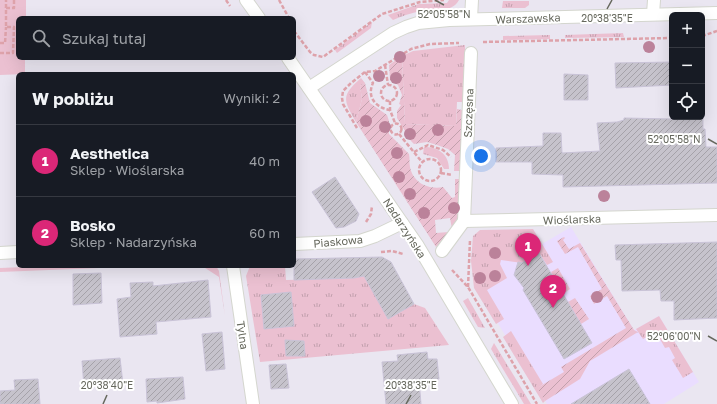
<!DOCTYPE html>
<html lang="pl">
<head>
<meta charset="utf-8">
<style>
  :root { --surface:#171b24; --page:#20242c; --text:#f1f3f6; --muted:#9ea1a6; --line:#363941; --accent:#db2777 }
  body { margin:0; font-family:"Golos Text",sans-serif; background:var(--page); color:var(--text) }
  .controls { position:absolute; right:12px; top:12px; display:grid; overflow:hidden; border-radius:6px; box-shadow:0 4px 16px #0002 }
  .controls button { width:36px; height:36px; display:grid; place-items:center; padding:0; border:0; border-bottom:1px solid var(--line); background:var(--surface); color:var(--text); font:20px sans-serif }
  .you { position:absolute; left:481px; top:156px; width:14px; height:14px; margin:-10px; border:3px solid #fff; border-radius:50%; background:#1a73e8; box-shadow:0 0 0 6px #1a73e833 }
  .badge { display:grid; place-items:center; width:26px; height:26px; border-radius:50%; background:var(--accent); color:#fff; font-size:13px; font-weight:700 }
  .pin { position:absolute; translate:-50% -33px; filter:drop-shadow(0 1px 2px #0008) }
  .pin::after { content:''; position:absolute; top:21px; width:14px; height:12px; background:inherit; clip-path:polygon(0 0,100% 0,50% 100%) }
  .list { margin:0; padding:0; list-style:none }
  h2 { display:flex; justify-content:space-between; align-items:center; height:52px; margin:0; padding:0 16px; font-size:17px }
  h2 small { font-size:13px; font-weight:400; color:var(--muted) }
  .list li { display:grid; grid-template-columns:26px 1fr auto; gap:12px; align-items:center; box-sizing:border-box; height:72px; padding:0 16px; border-top:1px solid var(--line) }
  .list b { display:block; font-size:15px; white-space:nowrap }
  .list p { margin:0; font-size:13px; white-space:nowrap; color:var(--muted) }
  .list em { font-size:13px; font-style:normal; color:var(--muted) }
  .icon { flex:none; width:22px; height:22px; fill:none; stroke:currentColor; stroke-width:2; stroke-linecap:round; stroke-linejoin:round }
  .map { position:relative; flex:none; width:717px; height:404px; overflow:hidden }
  .search { position:absolute; background:var(--surface); box-shadow:0 4px 16px #0002; left:16px; top:16px; width:280px; height:44px; display:flex; align-items:center; gap:10px; box-sizing:border-box; padding:0 14px; border-radius:6px; color:var(--muted); font-size:15px }
  .panel { position:absolute; background:var(--surface); box-shadow:0 4px 16px #0002; left:16px; top:72px; width:280px; height:196px; border-radius:6px }
  .map>svg:first-child { display:block }
  .commercial { fill:#eaddff }
  .grass { fill:url(#grass-tufts) }
  .park { fill:#ebc0d1 }
  .garden { fill:url(#garden-furrows) }
  .building { fill:url(#building-hatch); stroke:#c9c3d7 }
  .lines { fill:none; stroke-linecap:round; stroke-linejoin:round }
  .minor-casing { stroke:#d4d6ce; stroke-width:14 }
  .path { stroke:#dea2aa; stroke-width:2.5; stroke-dasharray:4 2; stroke-linecap:butt }
  .minor { stroke:#fff; stroke-width:12 }
  .tree { fill:#bb829a }
  .ticks { fill:none; stroke:#66685d; stroke-width:1.5 }
  .labels { text-anchor:middle; dominant-baseline:central; stroke-width:4; stroke-linejoin:round; paint-order:stroke }
  .street-label { font-size:11px; fill:#66685d; stroke:#fff }
  .ticks-label { font-size:10px; text-anchor:middle; fill:#66685d; stroke:#fff; stroke-width:4; stroke-linejoin:round; paint-order:stroke }
</style>
</head>
<body>
<div class="map">
<svg width="717" height="404" viewBox="0 0 717 404">
  <defs>
    <pattern id="grass-tufts" width="24" height="20" patternUnits="userSpaceOnUse"><rect width="24" height="20" fill="#ebc0d1"/><path d="M3 7l-1-3M5 7V3M7 7l1-3M15 17l-1-3M17 17v-4M19 17l1-3" fill="none" stroke="#c2a0ad"/></pattern>
    <pattern id="garden-furrows" width="10" height="10" patternUnits="userSpaceOnUse"><rect width="10" height="10" fill="#ebc0d1"/><path d="M-1 1l2-2M0 10L10 0M9 11l2-2" fill="none" stroke="#c2a0ad"/></pattern>
    <pattern id="building-hatch" width="6" height="6" patternUnits="userSpaceOnUse"><rect width="6" height="6" fill="#c6c3cc"/><path d="M-1 1l2-2M0 6l6-6M5 7l2-2" fill="none" stroke="#a5a2a9"/></pattern>
  </defs>
  <rect width="100%" height="100%" fill="#eae6f1"/>
  <!-- commercial -->
  <polygon class="commercial" points="571,227 634,330 659,316 699,382 664,404 547,404 474,284 533,229 542,244"/>
  <!-- grass -->
  <g class="grass">
    <path d="M449,0H459C451,14 434,9 421,11C411,13 402,16 393,20L388,15L419,4L447,3Z"/>
    <polygon points="503,1 529,1 529,5 525,8 502,8"/>
    <polygon points="372,22 371,28 337,53 335,50"/>
    <polygon points="623,33 624,37 565,38 565,35"/>
    <polygon points="550,35 550,39 503,40 503,36"/>
    <polygon points="465,45 465,102 457,102 456,126 405,124 402,56 413,51"/>
    <path d="M361,78L365,83L360,86L362,99L356,122C343,99 341,96 361,78Z"/>
    <path d="M424,147C438,147 449,154 449,169H444L437,158L423,154Z"/>
    <polygon points="533,229 553,262 547,265 539,253 522,263 501,260 500,264 507,278 487,290 504,319 496,324 474,288 471,261 473,236 480,230"/>
    <polygon points="49,266 99,266 99,268 0,272 0,268"/>
    <polygon points="202,266 216,266 219,271 225,316 219,277"/>
    <polygon points="250,266 285,266 286,280 354,278 364,276 388,319 414,304 425,308 449,345 260,362 246,276"/>
    <polygon points="468,298 485,328 478,327 463,301"/>
    <polygon points="659,316 693,372 683,378 672,360 675,358 669,347 665,348 656,332 643,339 636,329"/>
    <polygon points="511,331 543,384 538,388 545,401 543,403 503,337"/>
    <polygon points="494,343 531,404 524,404 491,349"/>
  </g>
  <!-- park -->
  <polygon class="park" points="0,0 26,0 26,18 18,18 18,58 25,58 25,74 0,75"/>
  <!-- garden -->
  <g class="garden">
    <polygon points="402,56 405,124 456,126 457,109 462,110 460,171 454,171 455,155 448,149 437,145 427,142 414,144 411,141 397,118 397,111 401,105 399,104 402,95 398,85 390,80 389,65"/>
    <path d="M365,83L370,103L387,115L389,121V134L409,154C410,158 409,163 410,167C413,183 429,190 443,187L452,198L455,197V179H460L458,220L452,229L450,218L435,220L436,233L449,232L436,247L356,122L362,99L360,86Z"/>
    <polygon points="564,237 565,238 563,240 569,249 580,243 634,330 638,332 590,361 580,379 545,401 537,388 564,372 561,367 626,328 607,296 594,304 590,296 602,289 578,247 565,254 557,241"/>
    <polygon points="558,268 570,289 563,294 551,272"/>
    <polygon points="575,298 589,319 581,324 568,302"/>
  </g>
  <!-- building -->
  <g class="building">
    <polygon points="672,62 672,85 616,88 615,63"/>
    <polygon points="564,74 588,75 588,100 564,100"/>
    <polygon points="703,116 703,129 705,129 706,147 717,147 717,183 563,187 563,175 532,174 532,162 496,162 496,148 543,146 543,133 561,133 562,153 600,151 597,123 617,122 624,120 624,118 673,119 673,117"/>
    <polygon points="335,177 359,214 356,221 344,227 336,228 312,192"/>
    <polygon points="717,242 717,318 674,320 674,301 661,301 660,290 622,291 621,260 616,260 615,245"/>
    <polygon points="539,253 592,343 564,359 523,290 524,288 514,275 518,262 522,263"/>
    <polygon points="382,257 391,262 414,304 388,319 364,276 354,278 294,280 294,259"/>
    <polygon points="101,273 102,303 73,305 73,274"/>
    <polygon points="208,280 211,317 156,322 157,334 120,337 117,299 131,297 130,283 153,282 153,286"/>
    <polygon points="291,292 294,326 264,329 261,295"/>
    <polygon points="222,332 225,369 206,371 202,334"/>
    <polygon points="285,340 304,341 305,356 286,356"/>
    <polygon points="427,352 428,359 437,359 439,379 419,380 421,404 386,404 382,362 398,361 397,355"/>
    <polygon points="120,358 123,384 84,387 82,361"/>
    <polygon points="286,364 289,388 271,389 269,365"/>
    <polygon points="629,369 650,404 571,404"/>
    <polygon points="183,377 185,399 157,403 157,401 147,402 146,379"/>
    <polygon points="38,379 40,404 0,404 0,391 15,390 14,380"/>
  </g>
  <g class="lines">
    <!-- minor casing -->
    <g class="minor-casing">
      <g id="minor">
        <polyline points="246,0 259,18"/>
        <polyline points="653,14 654,0"/>
        <polyline points="471,19 472,0"/>
        <polyline points="288,58 418,246 512,404"/>
        <polyline points="309,88 393,33 406,27 418,23 449,20 717,13"/>
        <polyline points="464,221 717,215"/>
        <polyline points="464,221 471,53"/>
        <polyline points="294,244 360,241 375,236 402,223"/>
        <polyline points="442,251 464,221"/>
        <polyline points="0,253 18,252"/>
        <polyline points="233,266 253,404"/>
      </g>
    </g>
    <!-- path -->
    <g class="path">
      <polyline points="226,0 230,6"/>
      <polyline points="279,0 289,18"/>
      <polyline points="6,8 6,0"/>
      <polyline points="294,31 310,52 314,55 323,57 382,14 420,2 444,0"/>
      <polyline points="702,36 717,31"/>
      <polyline points="483,42 672,38"/>
      <polyline points="0,43 5,43 6,27"/>
      <polyline points="0,53 13,53 14,27 6,27 6,8 14,8 14,0"/>
      <polyline points="385,65 388,85"/>
      <path d="M365,72L373,83C366,98 377,108 390,110"/>
      <circle cx="389" cy="93" r="8"/>
      <polyline points="390,101 390,110 395,123"/>
      <circle cx="396" cy="129" r="5.5"/>
      <polyline points="357,128 343,104 342,98 343,91 351,83 365,72 375,71 411,49 430,44 459,43"/>
      <polyline points="399,134 422,162"/>
      <polyline points="414,152 428,145 443,150 451,157"/>
      <circle cx="430" cy="170" r="11"/>
      <polyline points="441,173 452,175"/>
      <polyline points="366,222 371,214 372,206"/>
      <polyline points="381,252 392,251 403,254"/>
      <polyline points="452,270 468,287 537,404"/>
      <polyline points="468,287 470,240"/>
    </g>
    <!-- minor -->
    <use href="#minor" class="minor"/>
  </g>
  <!-- trees -->
  <g class="tree">
    <circle cx="649" cy="47" r="6"/>
    <circle cx="400" cy="57" r="6"/>
    <circle cx="379" cy="76" r="6"/>
    <circle cx="396" cy="78" r="6"/>
    <circle cx="366" cy="121" r="6"/>
    <circle cx="385" cy="127" r="6"/>
    <circle cx="438" cy="130" r="6"/>
    <circle cx="410" cy="134" r="6"/>
    <circle cx="397" cy="153" r="6"/>
    <circle cx="399" cy="177" r="6"/>
    <circle cx="410" cy="194" r="6"/>
    <circle cx="604" cy="196" r="6"/>
    <circle cx="454" cy="208" r="6"/>
    <circle cx="424" cy="213" r="6"/>
    <circle cx="526" cy="242" r="6"/>
    <circle cx="495" cy="253" r="6"/>
    <circle cx="495" cy="276" r="6"/>
    <circle cx="480" cy="278" r="6"/>
    <circle cx="597" cy="297" r="6"/>
  </g>
  <!-- ticks -->
  <path class="ticks" d="M435,0L444,5M607,9L612,0M708,139L717,144M708,336L717,341M103,404L107,395M406,404L411,395"/>
  <g class="labels">
    <!-- street labels -->
    <g class="street-label">
      <text transform="translate(528 18) rotate(-2)">Warszawska</text>
      <text transform="translate(468 113) rotate(-88)">Szczęsna</text>
      <text transform="translate(572 219) rotate(-2)">Wioślarska</text>
      <text transform="translate(405 228) rotate(57)">Nadarzyńska</text>
      <text transform="translate(338 241) rotate(-5)">Piaskowa</text>
      <text transform="translate(243 335) rotate(82)">Tylna</text>
    </g>
  </g>
  <g class="ticks-label">
    <text x="444" y="18">52°05'58"N</text>
    <text x="607" y="22">20°38'35"E</text>
    <text x="674" y="143">52°05'58"N</text>
    <text x="674" y="340">52°06'00"N</text>
    <text x="107" y="389">20°38'40"E</text>
    <text x="411" y="389">20°38'35"E</text>
  </g>
</svg>
<div class="controls">
<button>+</button>
<button>−</button>
<button><svg class="icon" aria-label="locate" viewBox="0 0 24 24"><circle cx="12" cy="12" r="6"/><path d="M12 2v4M12 18v4M2 12h4M18 12h4"/></svg></button>
</div>
<div class="you"></div>
<div class="pin badge" style="left:528px;top:266px">1</div>
<div class="pin badge" style="left:553px;top:308px">2</div>
<div class="search"><svg class="icon" aria-label="search" viewBox="0 0 24 24"><circle cx="10" cy="10" r="6"/><path d="M15 15l6 6"/></svg>Szukaj tutaj</div>
<section class="panel">
<h2>W pobliżu<small>Wyniki: 2</small></h2>
<ul class="list">
<li><span class="badge">1</span><div><b>Aesthetica</b><p>Sklep · Wioślarska</p></div><em>40 m</em></li>
<li><span class="badge">2</span><div><b>Bosko</b><p>Sklep · Nadarzyńska</p></div><em>60 m</em></li>
</ul>
</section>
</div>
</body>
</html>
